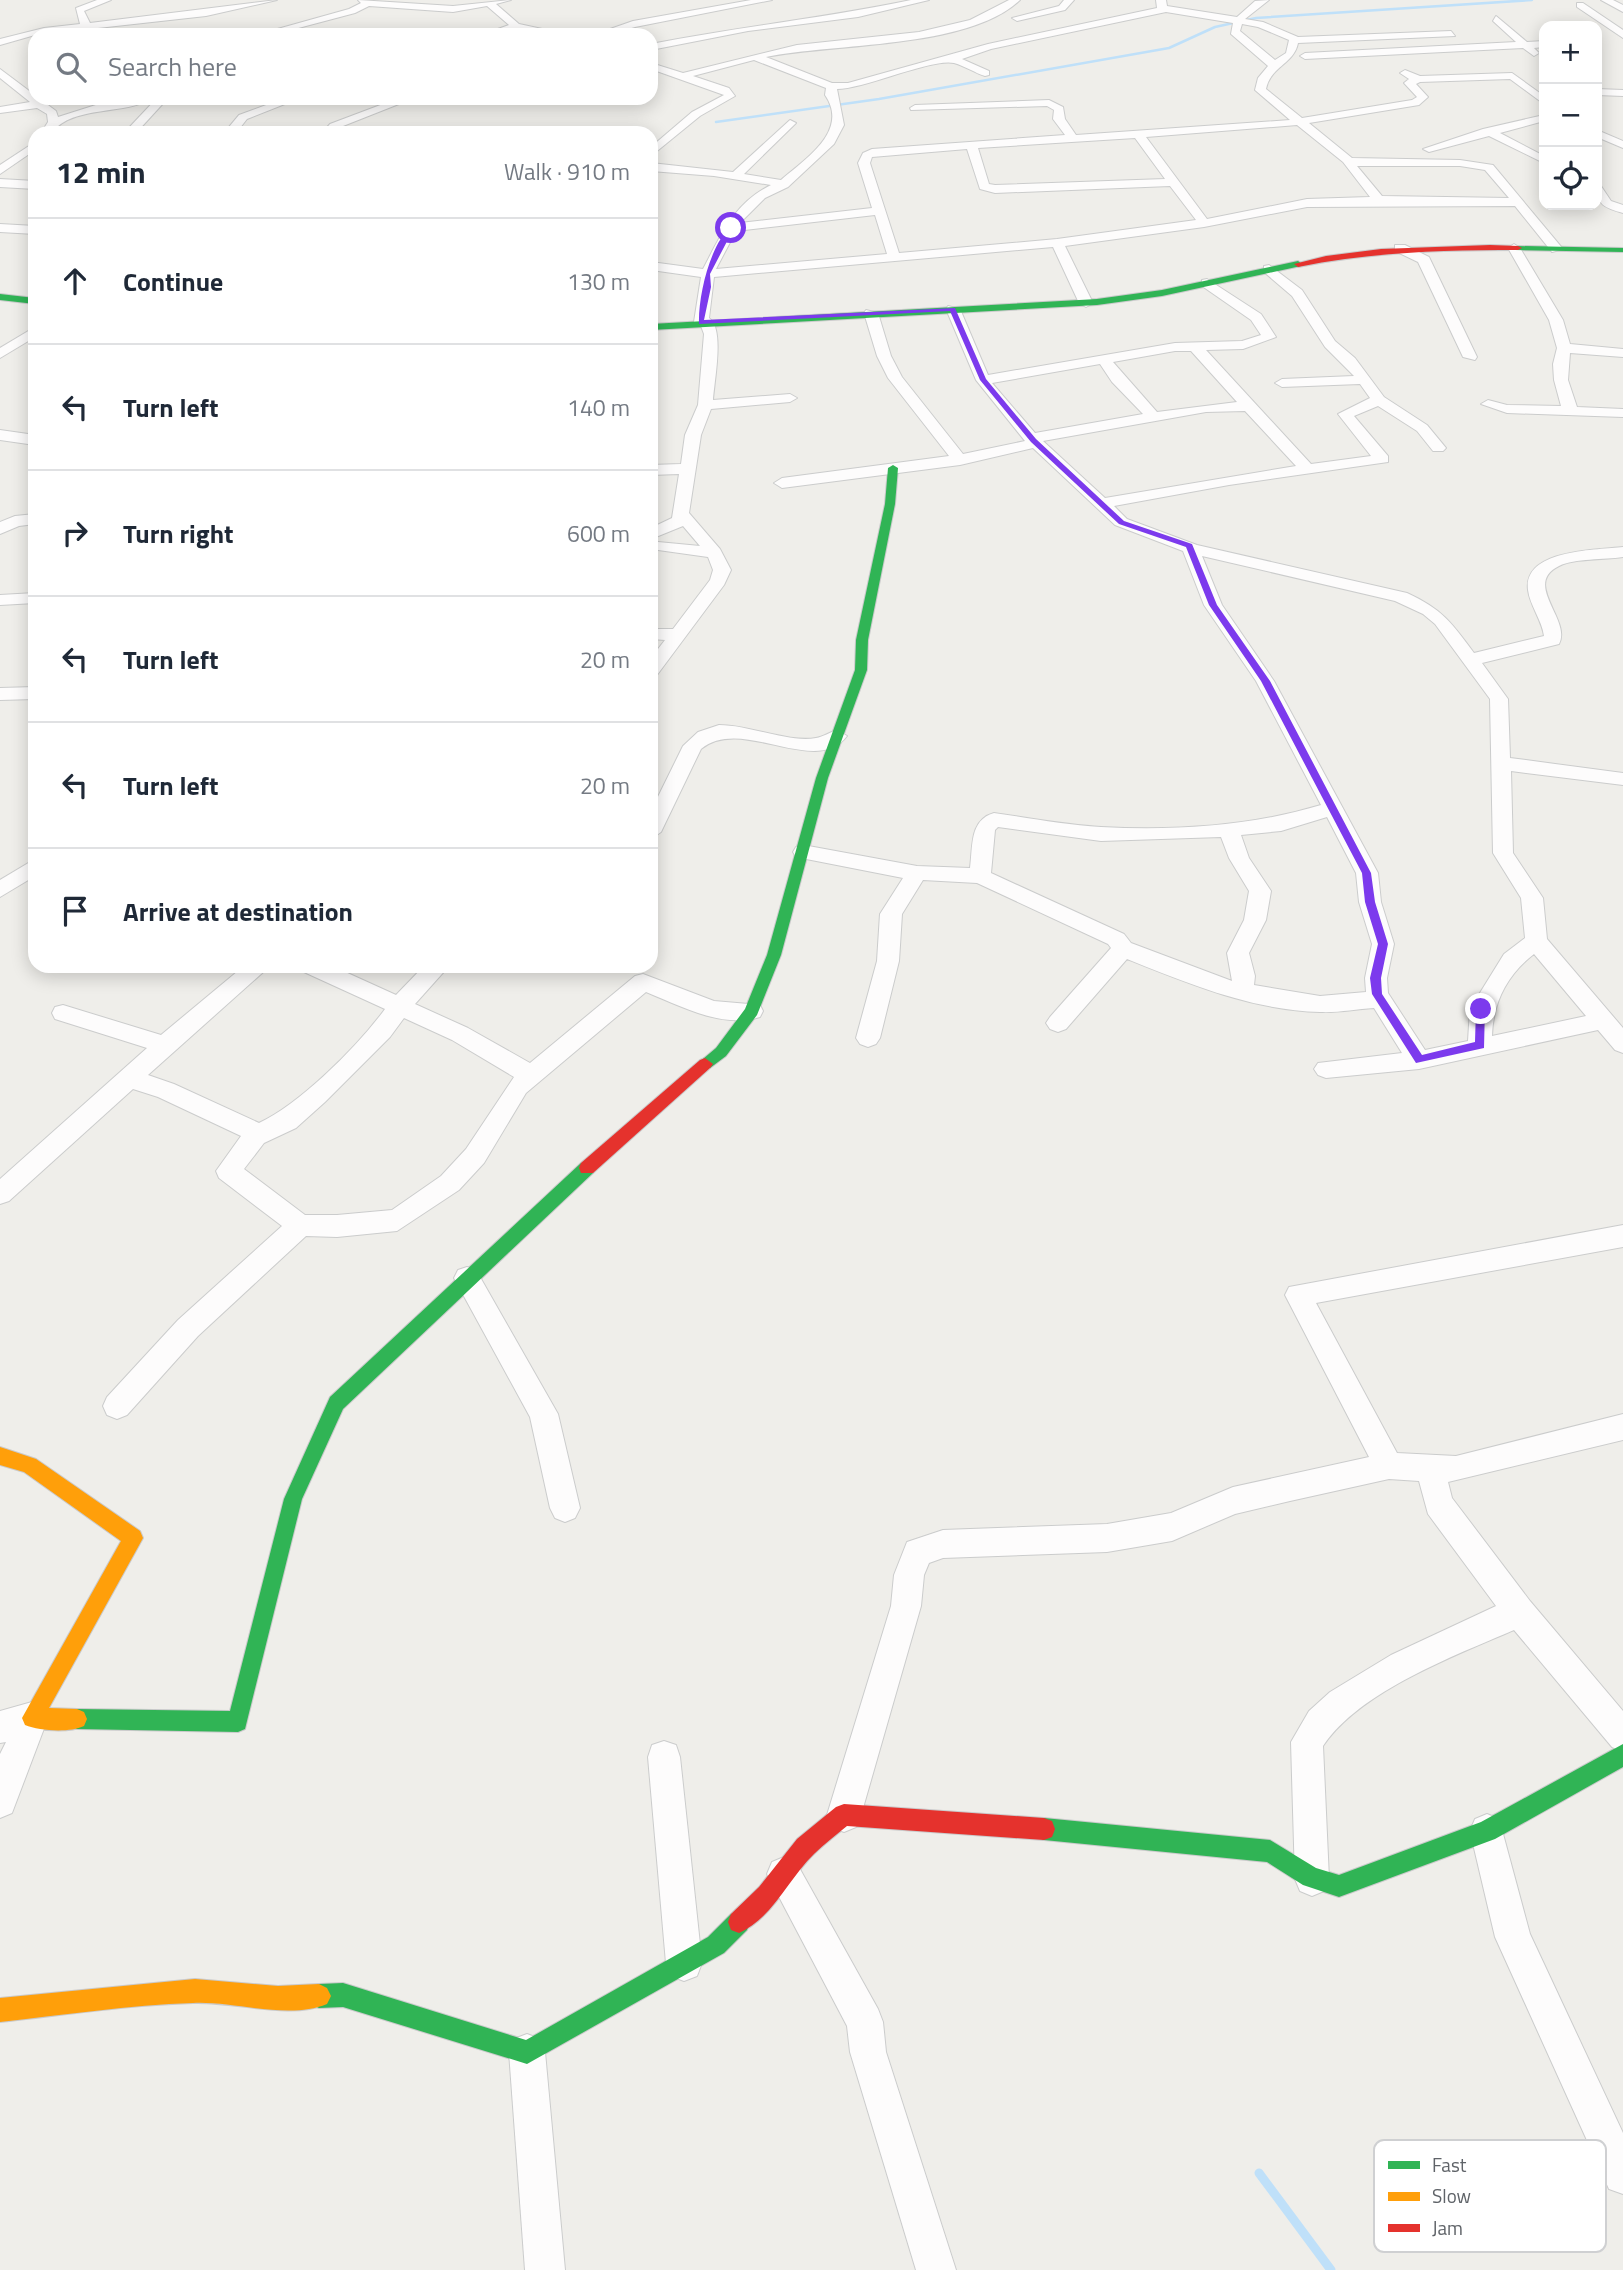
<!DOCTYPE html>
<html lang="en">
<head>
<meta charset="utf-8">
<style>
  :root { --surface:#fff; --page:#f6f6f7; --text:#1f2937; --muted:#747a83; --line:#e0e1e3 }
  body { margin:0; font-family:"Titillium Web",sans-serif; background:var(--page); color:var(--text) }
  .controls { position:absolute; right:21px; top:21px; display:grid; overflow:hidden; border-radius:14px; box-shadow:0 4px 18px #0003 }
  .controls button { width:63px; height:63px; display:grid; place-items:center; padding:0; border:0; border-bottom:2px solid var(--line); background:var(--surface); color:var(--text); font:35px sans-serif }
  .stop { position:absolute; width:21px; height:21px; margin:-16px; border:5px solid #7c3aed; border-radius:50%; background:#fff }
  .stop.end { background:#7c3aed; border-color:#fff; box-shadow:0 2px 7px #0008 }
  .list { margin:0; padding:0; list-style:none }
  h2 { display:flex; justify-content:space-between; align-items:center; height:91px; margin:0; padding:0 28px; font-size:30px }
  h2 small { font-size:23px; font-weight:400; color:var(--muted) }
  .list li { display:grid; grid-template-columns:46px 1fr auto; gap:21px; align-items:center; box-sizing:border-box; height:126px; padding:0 28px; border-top:2px solid var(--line) }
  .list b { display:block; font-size:26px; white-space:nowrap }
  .list em { font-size:23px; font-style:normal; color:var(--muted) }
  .icon { flex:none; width:38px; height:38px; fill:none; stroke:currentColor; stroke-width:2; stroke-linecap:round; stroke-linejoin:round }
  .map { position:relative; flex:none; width:1623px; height:2270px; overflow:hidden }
  .search { position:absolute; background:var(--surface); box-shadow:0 4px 18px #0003; left:28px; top:28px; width:630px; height:77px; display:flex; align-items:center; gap:18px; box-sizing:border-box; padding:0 24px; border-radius:21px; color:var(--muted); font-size:26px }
  .panel { position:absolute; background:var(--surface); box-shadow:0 4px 18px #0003; left:28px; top:126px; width:630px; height:847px; border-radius:21px }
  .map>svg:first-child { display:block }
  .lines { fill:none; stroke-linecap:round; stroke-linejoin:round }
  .stream-far1 { stroke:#bfe0f9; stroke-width:2.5 }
  .stream { stroke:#bfe0f9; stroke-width:9 }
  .street-casing { stroke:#cbcccc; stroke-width:2 }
  .fast-casing { stroke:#cacacb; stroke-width:2 }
  .slow-casing { stroke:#cacacb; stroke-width:2 }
  .jam-casing { stroke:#cacacb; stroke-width:2 }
  .street { fill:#fdfcfc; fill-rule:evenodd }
  .fast { fill:#30b455; fill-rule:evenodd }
  .slow { fill:#ff9f0a; fill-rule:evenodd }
  .jam { fill:#e5322d; fill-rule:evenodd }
  .route { fill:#7c3aed }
  .key { fill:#fff; stroke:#cfd0d2; stroke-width:2 }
  .key-label { font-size:19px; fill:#5f6368 }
</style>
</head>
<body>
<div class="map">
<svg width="1623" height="2270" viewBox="0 0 1623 2270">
  <rect width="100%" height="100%" fill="#efeeea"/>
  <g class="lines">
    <!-- stream-far1 -->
    <polyline class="stream-far1" points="716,122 879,99 1169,48 1215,27 1256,18 1532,0"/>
    <!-- stream -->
    <polyline class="stream" points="1259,2173 1331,2270"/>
    <!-- street casing -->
    <g class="street-casing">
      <g id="street">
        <polygon points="97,0 111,0 84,11 90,23 277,0 206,16 35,35 0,45 0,39 44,28 80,24 76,8"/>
        <polygon points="358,0 453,6 511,0 496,4 519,24 570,35 516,29 497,35 481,35 509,25 487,6 453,12 369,6 355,13 272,35 256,35 349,9 361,3"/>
        <polygon points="751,0 772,0 635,27 608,35 593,35 633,21"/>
        <path d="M911,0H929L858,17L748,31L651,50V44C737,27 825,18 911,0Z"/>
        <path d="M1009,0H1020C969,49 835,43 766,57L832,83H848L988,44L1157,8L1156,0H1166L1167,6L1237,17L1255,1L1269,0L1245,19L1263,22L1298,37L1451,31L1455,36L1298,43C1294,64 1270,67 1266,89L1302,118L1412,100L1417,97L1404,83L1409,79L1400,73L1405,70L1420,76L1512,73L1544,96V104L1510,79L1420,82L1416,84L1428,97L1419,105L1309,123L1352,158L1460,160L1493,165L1563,249L1552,252L1515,206L1307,207L1204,227L1065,246L1093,303L1086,307L1079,303L1053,247L714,277L709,318C725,328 714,382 713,400L790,394L797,398L790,402L711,409L701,435L689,513L720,549L731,570L724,585L657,675L651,677V658L665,640L651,639V629H673L710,580L713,570L708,557L651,549L652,543L658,542L700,546L683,526L651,539V528L672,518L679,474L651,475V465L681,464L685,435L698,405L704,334L701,326L694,322L701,277L651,270V262L703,269C721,235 734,203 771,185L714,176L651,171V163L733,172L790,120L796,123L794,125L744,174L781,180C805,159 850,131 825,95L826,88L754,60L693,76L729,88L735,96L700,116L651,156V147L692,112L724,95L651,69V63L683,73L797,45L919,32L970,20ZM1166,12L1233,23L1231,34L1268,66L1258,78L1255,90L1290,120L1076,135L1065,119L1063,107L1049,100L915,105L910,108L911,110L1047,106L1054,110L1053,119L1065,135L872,149L863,153L858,163L872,208L740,223L765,198L788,187L834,144L844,125L837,89C864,89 932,58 954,63C965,66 975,73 985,76L989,75V71L962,59L991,49ZM1242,24L1258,27L1289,40L1286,53L1275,60L1240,31ZM1297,125L1343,162L1370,197L1307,199L1207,219L1146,137ZM1135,138L1165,179L995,185L989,184L978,148ZM967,149L980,189L995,193L1170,186L1196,220L1057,239L899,253L870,163L872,157ZM1357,166H1460L1485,170L1509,198L1382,196ZM875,215L887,254L716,269L736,231Z"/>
        <polygon points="1064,0 1074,0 1065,10 1017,21 1012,18 1059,6"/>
        <polygon points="1601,0 1613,0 1623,5 1623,12"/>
        <polygon points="1577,3 1583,3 1623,30 1623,38 1577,7"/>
        <polygon points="1496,16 1527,42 1544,41 1544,47 1534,48 1539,53 1534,56 1523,48 1305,59 1300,56 1305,53 1516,42 1493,21"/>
        <path d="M0,69L56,111L58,117L99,104L152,98C126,116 74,104 51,133H41L48,122L47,114L37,108L0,113V107L30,102L0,78Z"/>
        <polygon points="1597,89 1623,90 1623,96 1597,95"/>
        <polygon points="157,98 168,98 136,133 124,133"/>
        <polygon points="285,98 300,98 247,119 236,133 224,133 239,115"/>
        <polygon points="399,98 414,98 338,128 334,133 322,133 330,124"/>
        <polygon points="1544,115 1544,121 1500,133 1544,156 1544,163 1489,136 1429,152 1423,149 1483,129"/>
        <polygon points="1597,130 1623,141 1623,148 1597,137"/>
        <polygon points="35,142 35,150 0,174 0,165"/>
        <polygon points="0,179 35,181 35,189 0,187"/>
        <path d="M1597,185L1601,186L1611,201L1623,205V213C1605,208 1596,205 1597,185Z"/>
        <polygon points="0,224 35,226 35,234 0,232"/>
        <polygon points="1514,244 1520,248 1563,320 1570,344 1623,349 1623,357 1570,353 1568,380 1577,407 1623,409 1623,417 1507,413 1481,404 1488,400 1507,405 1561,406 1554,380 1553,364 1557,348 1549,320 1508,248"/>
        <polygon points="1395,245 1405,245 1429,257 1477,357 1475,360 1463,357 1418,262 1395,251"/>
        <path d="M1269,265L1302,290L1335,341L1355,358L1384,397L1427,425L1446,448L1443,451H1433L1417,431L1378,406L1354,416L1388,456V462L1229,485L1114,506L1127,519L1197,545L1407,593C1442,609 1452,623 1474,653L1544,636C1542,620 1530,606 1528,590C1523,549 1597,550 1623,547V557C1604,560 1575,558 1559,566C1522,584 1572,620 1559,644L1482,663L1508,699L1510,758L1623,773V785L1511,771L1513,853L1543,898L1547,939L1623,1028V1053L1615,1050L1598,1030L1419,1069L1326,1078L1318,1075L1314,1069L1318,1063L1402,1053L1374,1008C1356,1009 1337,1013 1320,1012C1252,1010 1189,984 1127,959L1066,1029L1058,1032L1050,1029L1046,1023L1050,1017L1111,948L1108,944L977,883L923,880L902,914L899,961L880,1038L876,1044L868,1047L860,1044L856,1038L877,961L880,914L903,878L796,857L793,852L796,847L803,845L917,866L970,868C973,847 969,820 994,813C1029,818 1066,825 1101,827C1174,831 1252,826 1321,805L1256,681L1204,605L1183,551L1115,525L1033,448L960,465L782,488L774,483L782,478L949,456L888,378L877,356L864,313L866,310L878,313L891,356L902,377L963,454L1025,441L976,380L946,309L948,306L960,309L988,375L1175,343L1242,341L1261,335L1251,320L1202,286V280L1207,279L1261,314L1276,337L1243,349L1206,350L1311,464L1371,456L1338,414L1370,398L1360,384L1282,387L1275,383L1282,379L1354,376L1325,347L1292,296L1264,272V266ZM1175,351H1191L1237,402L1157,412L1113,362ZM1100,364L1112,382L1143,414L1035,433L992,383ZM1245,411L1296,466L1105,498L1043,441L1206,412ZM1202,556L1395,601L1423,614L1435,624L1490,699L1493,853L1521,898L1525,938L1504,954L1470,1009L1468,1041L1425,1050L1388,993L1387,978L1394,944L1381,902L1378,873L1274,681L1222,605ZM1327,817L1356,873L1359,902L1372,944L1365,978L1366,992L1320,996L1254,985L1255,976L1249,953L1266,920L1271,891L1249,858L1241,835L1281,831ZM998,827L1101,841L1221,837L1229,858L1249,891L1244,920L1227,953L1232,981L1131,943L1124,934L991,873L995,830ZM1534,954L1586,1016L1492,1036C1493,1002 1507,975 1534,954Z"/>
        <polygon points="35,327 35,337 0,358 0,348"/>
        <polygon points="0,430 35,435 35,445 0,440"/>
        <polygon points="35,514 35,524 19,526 0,534 0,522 15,516"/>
        <polygon points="35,593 35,603 0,605 0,595"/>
        <polygon points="35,687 35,699 0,700 0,688"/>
        <path d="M719,725C750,725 788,743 816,738C823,737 830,732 837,730L847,736C815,778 742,715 701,749L661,832L651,839V811L683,746L698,732Z"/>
        <polygon points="35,859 35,876 0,897 0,880"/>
        <path d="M244,966H270L148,1075L174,1084L259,1123C300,1104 358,1046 385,1009L304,972L301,966H332L396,995L424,966H449L415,1004L468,1028L530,1063L635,976L643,974L714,1001L760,1005L763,1011L760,1017C722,1029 681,1006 646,992L526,1093L484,1163L459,1190L397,1231L337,1237L306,1236L198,1336L127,1415L117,1419L107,1415L103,1406L107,1397L178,1320L282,1226L219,1178L216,1171L241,1136L158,1097L133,1089L9,1201L0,1204V1179L147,1048L55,1019L52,1013L55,1007L63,1005L161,1035ZM404,1018L452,1040L514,1077L466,1149L441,1176L392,1210L337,1215H305L244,1169L264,1143L296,1128L325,1102L390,1037Z"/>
        <path d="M1623,1225V1247L1316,1303L1397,1453L1456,1456L1623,1414V1440L1448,1482L1452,1498L1530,1601L1623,1711V1752L1612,1747L1514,1630C1454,1656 1360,1691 1323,1746L1329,1879L1324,1891L1312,1896L1300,1891L1295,1879L1291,1742L1309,1711L1330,1692L1391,1655L1496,1606L1428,1514L1419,1481L1389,1479L1290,1501L1235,1514L1172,1541L1107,1552L943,1558L929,1563L924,1575L921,1606L861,1815L856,1827L844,1832L832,1827L827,1815L891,1606L894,1575L907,1542L943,1530L1107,1524L1171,1513L1233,1487L1369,1457L1285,1295L1289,1287Z"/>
        <polygon points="467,1267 476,1270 558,1414 580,1508 575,1518 565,1522 555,1518 550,1508 530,1417 454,1278 458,1270"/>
        <polygon points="32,1702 43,1707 48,1718 12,1813 0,1818 0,1754 6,1742 0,1743 0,1711"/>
        <polygon points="664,1741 676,1745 680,1757 702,1963 697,1976 684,1981 671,1976 666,1963 648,1757 652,1745"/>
        <polygon points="1487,1814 1499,1819 1530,1934 1623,2133 1623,2194 1609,2189 1495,1937 1470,1831 1475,1819"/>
        <polygon points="784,1857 796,1862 878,2009 883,2022 886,2052 956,2270 916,2270 850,2052 847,2026 767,1874 772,1862"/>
        <polygon points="527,2034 540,2039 545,2052 565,2270 525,2270 509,2052 514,2039"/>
      </g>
    </g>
    <!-- fast casing -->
    <g class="fast-casing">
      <g id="fast">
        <polygon points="1518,246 1623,248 1623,252 1515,250 1514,248"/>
        <polygon points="1298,261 1302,264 1301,266 1162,296 1097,305 651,330 651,324 1097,299 1162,290"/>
        <polygon points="0,294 35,298 35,304 0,300"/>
        <polygon points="893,465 898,468 895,504 868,640 867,670 828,778 781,955 757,1015 726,1056 710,1068 700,1068 697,1064 716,1048 745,1009 767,955 816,778 855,670 856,640 885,504 888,468"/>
        <polygon points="587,1162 593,1163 595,1168 593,1173 343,1409 302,1499 245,1729 238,1732 77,1729 70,1726 67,1719 70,1712 77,1709 230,1711 284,1499 330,1397 581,1163"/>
        <polygon points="1623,1744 1623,1767 1495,1839 1339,1897 1303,1885 1267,1862 1044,1840 1036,1837 1033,1829 1036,1821 1044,1818 1270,1840 1316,1868 1339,1875 1481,1822"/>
        <polygon points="739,1911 747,1914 750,1922 747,1930 724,1953 527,2064 343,2007 319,2008 311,2004 307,1996 311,1988 319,1984 343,1983 526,2040 708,1937 731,1914"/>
      </g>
    </g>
    <!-- slow casing -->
    <g class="slow-casing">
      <g id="slow">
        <path d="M0,1447L36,1459L140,1531L143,1538L49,1708L77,1709L84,1712L87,1719L84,1726C69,1733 40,1731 25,1725L22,1718L121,1541L24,1472L0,1465Z"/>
        <path d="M195,1979L278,1986L319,1984L327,1988L331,1996L327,2004C289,2020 234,2001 193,2003C129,2005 64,2015 0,2022V1998Z"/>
      </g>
    </g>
    <!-- jam casing -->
    <g class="jam-casing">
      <g id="jam">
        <path d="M1490,245L1518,246L1522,248L1518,250C1444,250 1371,252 1298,267L1294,264L1326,256L1381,249Z"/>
        <polygon points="705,1058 713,1064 710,1068 593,1173 581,1173 579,1168 581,1163 700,1060"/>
        <path d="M844,1804L1044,1818L1052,1821L1055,1829L1052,1837L1044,1840L847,1826C836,1835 824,1844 814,1854C789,1878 772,1919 739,1933L731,1930L728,1922L731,1914L759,1887L797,1839L836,1807Z"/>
      </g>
    </g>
    <!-- street -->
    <use href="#street" class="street"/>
    <!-- fast -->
    <use href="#fast" class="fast"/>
    <!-- slow -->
    <use href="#slow" class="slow"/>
    <!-- jam -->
    <use href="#jam" class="jam"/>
  </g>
  <!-- route -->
  <path class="route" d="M731,226L734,228L710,274L711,287L704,320L955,308L986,379L1036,439L1124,521L1192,544L1217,605L1270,681L1371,873L1375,902L1388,944L1381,978L1382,994L1422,1055L1475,1042L1476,1009L1485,1007L1484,1048L1416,1063L1372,994L1370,978L1378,944L1365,902L1362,873L1261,681L1209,605L1186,547L1119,524L1031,442L980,380L950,311L699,324C698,296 710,245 731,226Z"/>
  <!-- legend -->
  <rect x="1374" y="2140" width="232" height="112" rx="10" class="key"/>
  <rect x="1388" y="2161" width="32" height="8" fill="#30b455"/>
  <rect x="1388" y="2192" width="32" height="9" fill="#ff9f0a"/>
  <rect x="1388" y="2224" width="32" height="8" fill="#e5322d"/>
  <g class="key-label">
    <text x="1432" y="2172">Fast</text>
    <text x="1432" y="2203">Slow</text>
    <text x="1432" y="2235">Jam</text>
  </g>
</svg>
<div class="controls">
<button>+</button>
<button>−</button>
<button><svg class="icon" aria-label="locate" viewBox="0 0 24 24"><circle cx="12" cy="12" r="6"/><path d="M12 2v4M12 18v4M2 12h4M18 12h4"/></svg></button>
</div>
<div class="stop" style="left:731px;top:228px"></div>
<div class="stop end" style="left:1481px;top:1009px"></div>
<div class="search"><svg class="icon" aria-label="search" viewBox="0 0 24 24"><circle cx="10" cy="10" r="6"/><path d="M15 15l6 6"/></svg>Search here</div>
<section class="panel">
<h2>12 min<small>Walk · 910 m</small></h2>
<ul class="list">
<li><svg class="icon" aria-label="ahead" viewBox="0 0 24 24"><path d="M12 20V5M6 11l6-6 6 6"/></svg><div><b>Continue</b></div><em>130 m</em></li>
<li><svg class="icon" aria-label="left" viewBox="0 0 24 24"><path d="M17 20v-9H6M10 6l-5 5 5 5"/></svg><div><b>Turn left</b></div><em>140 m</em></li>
<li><svg class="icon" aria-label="right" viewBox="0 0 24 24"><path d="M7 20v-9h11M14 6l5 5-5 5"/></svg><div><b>Turn right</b></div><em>600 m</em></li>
<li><svg class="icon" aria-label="left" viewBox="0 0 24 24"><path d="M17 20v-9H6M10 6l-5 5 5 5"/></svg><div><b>Turn left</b></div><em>20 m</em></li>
<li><svg class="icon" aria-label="left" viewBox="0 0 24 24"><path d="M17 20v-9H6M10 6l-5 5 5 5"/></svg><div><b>Turn left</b></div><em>20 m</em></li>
<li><svg class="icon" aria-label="arrive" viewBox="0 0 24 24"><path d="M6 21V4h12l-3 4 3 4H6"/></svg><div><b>Arrive at destination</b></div></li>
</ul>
</section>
</div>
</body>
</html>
